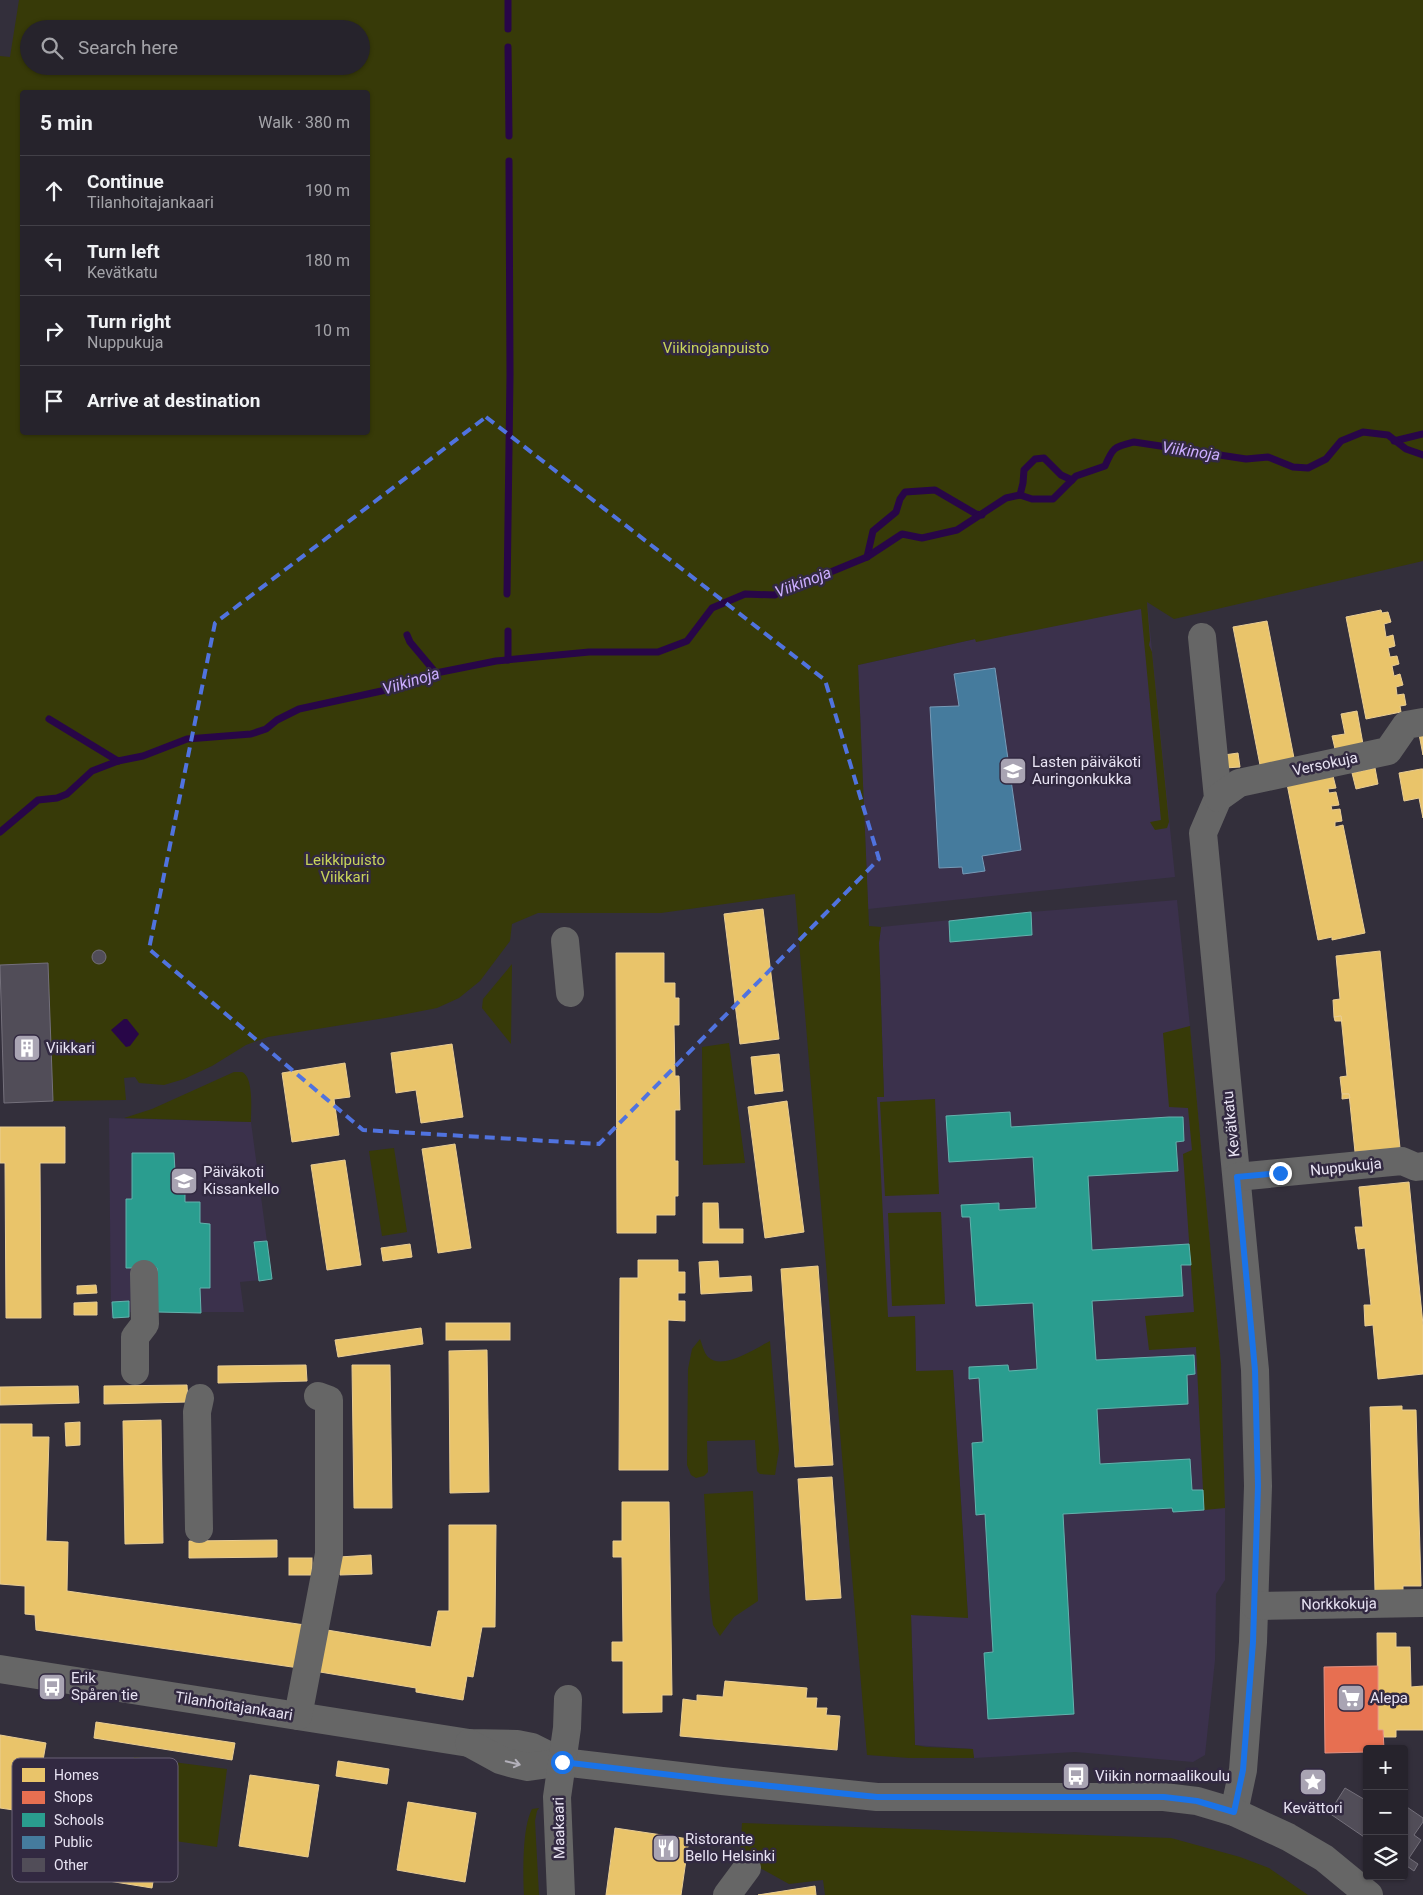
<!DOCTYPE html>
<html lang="en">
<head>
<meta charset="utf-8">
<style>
  :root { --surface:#26232c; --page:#322f38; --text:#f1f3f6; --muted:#a4a4a9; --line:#424048 }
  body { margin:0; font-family:Roboto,sans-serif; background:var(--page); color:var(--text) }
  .controls { position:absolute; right:15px; bottom:15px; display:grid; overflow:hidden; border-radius:5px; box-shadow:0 1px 4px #0004 }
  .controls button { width:45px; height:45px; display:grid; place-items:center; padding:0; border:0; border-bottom:1px solid var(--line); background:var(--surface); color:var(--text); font:25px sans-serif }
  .stop { position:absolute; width:15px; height:15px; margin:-11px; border:4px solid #1a73e8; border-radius:50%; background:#fff }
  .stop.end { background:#1a73e8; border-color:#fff; box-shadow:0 1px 5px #0008 }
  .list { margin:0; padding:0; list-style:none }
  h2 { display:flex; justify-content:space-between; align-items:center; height:65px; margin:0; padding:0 20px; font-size:21px }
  h2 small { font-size:16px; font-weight:400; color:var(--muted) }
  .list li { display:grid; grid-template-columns:32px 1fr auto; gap:15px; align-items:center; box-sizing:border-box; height:70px; padding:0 20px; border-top:1px solid var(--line) }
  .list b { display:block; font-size:19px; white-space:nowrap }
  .list p { margin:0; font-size:16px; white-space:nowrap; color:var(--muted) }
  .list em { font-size:16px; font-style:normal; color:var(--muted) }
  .icon { flex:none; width:28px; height:28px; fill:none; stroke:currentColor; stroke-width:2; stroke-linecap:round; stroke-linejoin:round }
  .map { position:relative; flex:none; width:1423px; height:1895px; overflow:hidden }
  .search { position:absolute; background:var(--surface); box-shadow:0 1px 4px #0004; left:20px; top:20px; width:350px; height:55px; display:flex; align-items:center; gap:12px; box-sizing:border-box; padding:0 18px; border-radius:28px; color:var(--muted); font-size:19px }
  .panel { position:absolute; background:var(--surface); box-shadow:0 1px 4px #0004; left:20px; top:90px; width:350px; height:345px; border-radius:5px }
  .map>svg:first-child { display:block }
  .built { fill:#3b314c }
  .green { fill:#373a08; fill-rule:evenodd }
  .water { fill:#280648 }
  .homes { fill:#e9c46a; stroke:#e9cd93 }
  .shops { fill:#e76f51; stroke:#e79282 }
  .schools { fill:#2a9d8f; stroke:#63b2ad }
  .public { fill:#457b9d; stroke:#769ab7 }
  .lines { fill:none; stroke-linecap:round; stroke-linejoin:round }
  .stream { stroke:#280648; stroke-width:7 }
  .building { fill:#514d58; stroke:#74707b }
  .minor { stroke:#666; stroke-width:28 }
  .oneway { stroke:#b4b1bb }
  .route { stroke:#1a73e8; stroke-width:6 }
  .marked { fill:none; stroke:#5073df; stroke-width:4; stroke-dasharray:10 6; stroke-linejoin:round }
  .labels { text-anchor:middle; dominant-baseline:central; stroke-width:5; stroke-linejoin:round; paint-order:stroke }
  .park-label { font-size:15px; fill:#c8d45a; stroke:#322941 }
  .poi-label { font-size:15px; fill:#e8e3f3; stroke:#322941; text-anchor:start }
  .street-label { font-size:15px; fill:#e8e3f3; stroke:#322941 }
  .water-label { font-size:16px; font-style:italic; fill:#cbadfe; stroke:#322941 }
  .key { fill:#322941; stroke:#696176; stroke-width:1 }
  .key-label { font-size:14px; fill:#e8e3f3 }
</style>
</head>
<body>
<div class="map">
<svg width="1423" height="1895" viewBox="0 0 1423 1895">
  <rect width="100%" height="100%" fill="#332f3b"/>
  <!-- built -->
  <g class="built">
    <polygon points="1147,601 1175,877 868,909 858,665"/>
    <polygon points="1177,900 1190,1026 1221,1363 1225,1508 1225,1580 1216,1594 1215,1660 1205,1755 1193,1762 1075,1752 974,1758 972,1749 915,1745 911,1615 968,1617 953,1371 916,1371 915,1317 887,1317 873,1097 884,1096 879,943 881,927 1031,912"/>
    <polygon points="109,1118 251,1122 272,1279 240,1282 244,1312 130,1312 129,1317 111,1318"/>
  </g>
  <!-- green -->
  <g class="green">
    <path d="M19,0H1423V561L1174,619L1147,602L1150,640L1149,645L1152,652L1169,822L1167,828L1155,830L1150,822L1161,820L1141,609L976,642L975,639L858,665L869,926L881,927L879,943L884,1097H877L888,1317L915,1316L916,1371L953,1370L968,1618L911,1615L915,1745L926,1747L973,1749L974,1758H909L867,1755L795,894L661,913H538L512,924L510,941L480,981L459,998L437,1008L391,1017L268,1037L246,1045L212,1066L184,1079L164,1085L139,1083L135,1077L124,1078L126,1100L53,1101L48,963L0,965V56L10,57ZM29,29H361V66H29ZM22,92H368V432H22Z"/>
    <polygon points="512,964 511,1044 482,1008 483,999"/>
    <polygon points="1190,1026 1221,1363 1225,1508 1204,1510 1196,1347 1149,1350 1145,1316 1194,1312 1183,1154 1192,1150 1188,1108 1169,1107 1163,1033"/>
    <polygon points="729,1043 745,1163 703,1165 702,1047"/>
    <path d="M234,1072C235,1072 241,1072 242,1072C254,1077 251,1112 251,1122L124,1118L152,1109Z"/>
    <polygon points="935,1099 939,1194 885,1196 880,1102"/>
    <polygon points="394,1148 407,1232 382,1236 369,1151"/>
    <polygon points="941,1212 945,1304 892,1306 888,1213"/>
    <path d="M700,1339C702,1344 704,1353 708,1357C723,1371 756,1348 770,1341L779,1450L775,1475L760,1474L757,1471L755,1440L707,1441L708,1472L704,1476L696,1478L691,1475L687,1465L688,1369L692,1349Z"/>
    <polygon points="753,1491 758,1601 734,1617 720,1636 713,1625 710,1601 704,1494"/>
    <polygon points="134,1757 227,1769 217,1847 175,1841 178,1823 169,1805 128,1799"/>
    <path d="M539,1808L537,1811L535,1821L539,1895H524C523,1873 522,1828 532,1809Z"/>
    <polygon points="742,1823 1171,1838 1240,1857 1269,1868 1308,1895 825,1895 823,1880 789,1884 740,1857"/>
  </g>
  <!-- water -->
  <polygon class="water" points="124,1019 127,1019 139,1034 130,1046 126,1047 111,1030"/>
  <!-- homes -->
  <g class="homes">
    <polygon points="1381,610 1382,613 1388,612 1391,622 1384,624 1386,637 1393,635 1395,646 1388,648 1390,657 1397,656 1399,664 1392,666 1394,676 1400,674 1403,685 1396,687 1397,695 1404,694 1406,705 1400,706 1401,712 1366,719 1346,617"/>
    <polygon points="1267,621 1294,758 1260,765 1233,627"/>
    <polygon points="1357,711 1363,744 1335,749 1332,736 1345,734 1341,714"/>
    <polygon points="1423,733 1423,755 1419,734"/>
    <polygon points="1238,753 1240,767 1225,768 1224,755"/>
    <polygon points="1375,768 1378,784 1356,789 1352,773"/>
    <polygon points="1421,769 1423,769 1423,818 1419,798 1404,801 1399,773"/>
    <polygon points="1333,776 1336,788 1328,789 1329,793 1336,792 1339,805 1331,806 1332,810 1340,809 1342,821 1335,822 1335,827 1343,825 1365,933 1332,940 1332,937 1318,940 1287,784"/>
    <polygon points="763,909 779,1039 740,1044 724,914"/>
    <polygon points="1380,951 1400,1148 1355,1152 1349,1094 1342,1094 1340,1077 1347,1076 1341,1016 1334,1017 1333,1000 1340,999 1336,956"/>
    <polygon points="616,953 664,953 664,983 675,983 675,998 679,998 679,1025 674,1025 675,1076 679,1076 680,1110 675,1110 675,1161 678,1161 678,1196 675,1196 675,1215 656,1215 656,1233 617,1233"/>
    <polygon points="1341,1016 1342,1021 1335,1021 1334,1017"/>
    <polygon points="452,1044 463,1117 421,1123 416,1090 396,1093 391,1053"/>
    <polygon points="779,1054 783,1091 755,1094 751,1057"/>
    <polygon points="345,1063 350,1097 334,1099 339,1135 292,1142 282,1073"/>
    <polygon points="1342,1094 1349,1094 1350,1098 1342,1099"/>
    <polygon points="787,1101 804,1232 765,1238 748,1107"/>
    <polygon points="0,1127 65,1127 65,1163 40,1163 41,1318 6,1318 5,1163 0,1163"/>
    <polygon points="455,1144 471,1248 438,1253 422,1149"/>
    <polygon points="345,1160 361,1265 327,1270 311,1165"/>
    <polygon points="1409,1182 1423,1325 1423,1374 1378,1379 1373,1325 1365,1326 1364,1305 1371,1305 1365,1248 1358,1249 1355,1227 1363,1227 1359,1187"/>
    <polygon points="703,1203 718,1203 719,1229 743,1229 743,1243 703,1243"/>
    <polygon points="410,1244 412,1257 383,1261 381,1248"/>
    <polygon points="638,1260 678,1260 678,1272 685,1272 685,1293 678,1293 678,1301 685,1301 685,1321 668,1320 668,1470 619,1470 620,1278 638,1278"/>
    <polygon points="718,1261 719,1278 751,1276 752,1291 701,1294 699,1262"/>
    <polygon points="818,1266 833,1465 795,1467 781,1269"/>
    <polygon points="96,1285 97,1293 77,1294 77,1286"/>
    <polygon points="97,1302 97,1315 74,1315 74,1303"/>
    <rect x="446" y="1323" width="64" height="17"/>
    <polygon points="421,1328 423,1344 338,1357 335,1340"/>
    <polygon points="487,1350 489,1492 450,1493 449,1351"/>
    <polygon points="306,1365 307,1381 218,1383 218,1366"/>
    <polygon points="352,1365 390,1365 392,1508 354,1508"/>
    <polygon points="187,1385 188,1402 104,1404 104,1386"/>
    <polygon points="78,1386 79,1403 0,1405 0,1387"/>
    <polygon points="1402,1406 1402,1410 1416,1410 1421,1586 1403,1586 1403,1591 1375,1591 1370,1407"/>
    <polygon points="161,1420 163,1543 125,1544 123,1421"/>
    <polygon points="80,1422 80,1445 66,1446 65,1423"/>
    <polygon points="0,1424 32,1424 32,1437 49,1437 46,1541 68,1542 67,1591 305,1625 299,1668 36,1630 35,1615 25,1614 25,1586 0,1584"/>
    <polygon points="832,1477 841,1598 806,1600 798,1479"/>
    <polygon points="622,1502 669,1502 672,1695 662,1695 662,1712 623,1713 623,1661 612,1661 612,1642 623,1642 622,1557 613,1557 613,1541 622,1541"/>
    <polygon points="449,1525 496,1525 495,1627 482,1627 473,1677 467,1676 463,1700 416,1692 416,1688 320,1672 327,1630 431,1647 438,1611 449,1611"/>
    <polygon points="277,1540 277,1557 189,1558 189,1541"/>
    <polygon points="371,1555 372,1574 340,1575 339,1557"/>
    <rect x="289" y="1558" width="23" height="17"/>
    <polygon points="1377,1633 1396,1633 1396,1647 1410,1647 1411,1687 1423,1686 1423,1730 1396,1730 1396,1737 1384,1737 1383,1730 1378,1730"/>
    <polygon points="725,1681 807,1688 806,1698 817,1698 816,1708 827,1708 826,1715 840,1716 837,1750 680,1736 683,1699 697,1701 697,1695 723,1697"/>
    <polygon points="96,1722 235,1743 232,1760 94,1738"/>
    <polygon points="0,1735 46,1743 34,1813 0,1808"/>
    <polygon points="338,1761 389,1769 387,1784 336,1776"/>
    <polygon points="250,1775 319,1785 308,1857 239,1846"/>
    <polygon points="408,1802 476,1813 465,1882 397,1870"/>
    <polygon points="95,1806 134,1810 163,1817 152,1888 84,1877"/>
    <polygon points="615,1828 689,1839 681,1895 606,1895"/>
    <polygon points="815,1886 816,1895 758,1895"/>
  </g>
  <!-- shops -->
  <polygon class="shops" points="1378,1666 1378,1730 1383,1730 1384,1749 1367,1749 1367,1752 1325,1753 1324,1667"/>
  <!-- schools -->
  <g class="schools">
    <polygon points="1031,912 1032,935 950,942 949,921"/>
    <polygon points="1010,1112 1011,1127 1169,1117 1183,1117 1184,1141 1176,1142 1178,1171 1088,1176 1092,1250 1189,1244 1191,1265 1181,1265 1183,1296 1092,1301 1096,1360 1194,1355 1195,1374 1187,1375 1188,1404 1097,1409 1100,1464 1190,1459 1192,1490 1203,1490 1204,1510 1173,1512 1172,1508 1063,1514 1074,1714 988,1719 984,1653 993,1652 985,1514 976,1515 972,1443 983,1442 979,1378 969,1379 969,1367 1008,1365 1009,1371 1037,1369 1033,1303 976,1306 970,1217 962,1217 961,1205 999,1203 999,1210 1036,1208 1033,1157 949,1162 946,1116"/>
    <polygon points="132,1153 174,1153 175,1171 185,1171 185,1202 200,1202 200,1223 210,1224 210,1288 200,1288 201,1313 157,1312 157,1268 126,1268 126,1199 132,1199"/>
    <polygon points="267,1241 272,1279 259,1281 254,1242"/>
    <polygon points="129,1301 129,1317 113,1318 112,1302"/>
  </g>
  <!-- public -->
  <polygon class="public" points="995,668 1021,850 982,856 985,871 963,874 962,867 939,868 930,707 959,706 954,674"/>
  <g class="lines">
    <!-- stream -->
    <g class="stream">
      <polyline points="508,0 508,29"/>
      <polyline points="508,47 509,136"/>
      <polyline points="1394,441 1423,434"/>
      <polyline points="1020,495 1023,483 1024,470 1035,459 1044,458 1061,475 1072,480"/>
      <polyline points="867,557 873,531 896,512 900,499 905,492 935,490 976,514 982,515"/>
      <polyline points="507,594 510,375 509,161"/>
      <polyline points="508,631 508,660"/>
      <polyline points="407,635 410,642 436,673"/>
      <polyline points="49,719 118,761"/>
      <path d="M0,832L38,800L57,798L67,794L92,771L118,761L143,756L187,739L251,734L266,729L277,720L299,709L409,685L436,673L496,661L589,652H658L687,641L712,608L745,594L775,595L786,586L804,583L867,557L902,534L922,538L957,530L1006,498L1020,495L1032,499H1053L1076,476L1105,466C1113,447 1114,447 1134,442L1246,459L1268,457L1293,467L1308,468L1326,459L1341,441L1363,432L1388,435L1406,449L1423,455"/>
    </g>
  </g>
  <!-- building -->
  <g class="building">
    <circle cx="99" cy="957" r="7"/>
    <polygon points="48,963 53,1101 4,1103 0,965"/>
    <polygon points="1345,1788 1367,1801 1367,1839 1329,1813"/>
    <polygon points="1404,1805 1423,1818 1423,1822 1414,1835 1421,1840 1409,1858 1418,1864 1414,1871 1404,1864"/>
  </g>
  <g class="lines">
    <!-- minor -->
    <g class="minor">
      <polyline points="1202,637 1218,798 1203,833 1255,1370 1258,1486 1253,1642 1243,1770 1234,1812"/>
      <polyline points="1218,798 1239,783 1388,751 1406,725 1423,722"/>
      <polyline points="565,941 570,993"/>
      <polyline points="1237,1177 1402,1161 1416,1167 1423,1166"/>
      <polyline points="135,1371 135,1337 145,1324 144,1274"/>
      <polyline points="199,1529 197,1412 200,1398"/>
      <polyline points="1255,1606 1423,1603"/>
      <polyline points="0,1669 469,1743 517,1744 532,1747 562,1762"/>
      <polyline points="298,1716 329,1554 329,1400 318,1396"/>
      <polyline points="469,1743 500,1760 514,1764 528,1767 562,1762 722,1781 877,1797 1164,1797 1197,1801 1234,1812 1288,1837 1324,1858 1369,1895"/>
      <polyline points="561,1895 557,1797 567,1728 568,1699"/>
      <polyline points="727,1895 747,1868"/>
    </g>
  </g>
  <!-- one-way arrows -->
  <defs><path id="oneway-shaft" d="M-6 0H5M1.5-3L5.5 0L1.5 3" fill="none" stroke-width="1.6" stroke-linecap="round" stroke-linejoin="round" transform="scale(1.25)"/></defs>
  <use class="oneway" href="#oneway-shaft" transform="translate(513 1763) rotate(14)"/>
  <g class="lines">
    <!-- route -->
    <polyline class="route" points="562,1762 722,1781 877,1797 1164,1797 1197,1801 1234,1812 1243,1770 1253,1642 1258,1486 1255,1370 1237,1177 1280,1173"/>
  </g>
  <!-- marked area -->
  <path class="marked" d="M486,417L825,680L879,859L599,1144L363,1130L149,949L215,623Z"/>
  <!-- icons -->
  <defs>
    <g id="school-square" transform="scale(1.4375)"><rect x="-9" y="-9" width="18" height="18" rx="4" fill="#a9a4b3" stroke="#322941"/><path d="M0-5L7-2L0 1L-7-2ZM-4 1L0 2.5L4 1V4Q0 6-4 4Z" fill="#fff"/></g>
    <g id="building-square" transform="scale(1.4375)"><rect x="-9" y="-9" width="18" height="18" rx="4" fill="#a9a4b3" stroke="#322941"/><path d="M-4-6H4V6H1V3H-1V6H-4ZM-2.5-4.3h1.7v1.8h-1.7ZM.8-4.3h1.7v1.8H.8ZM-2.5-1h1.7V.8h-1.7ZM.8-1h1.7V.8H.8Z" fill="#fff"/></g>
    <g id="bus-square" transform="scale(1.4375)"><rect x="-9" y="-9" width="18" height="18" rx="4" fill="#a9a4b3" stroke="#322941"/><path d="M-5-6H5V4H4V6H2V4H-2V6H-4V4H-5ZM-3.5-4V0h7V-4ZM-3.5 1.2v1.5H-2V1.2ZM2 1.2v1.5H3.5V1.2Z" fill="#fff"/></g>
    <g id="supermarket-square" transform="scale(1.4375)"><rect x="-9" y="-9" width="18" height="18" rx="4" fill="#a9a4b3" stroke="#322941"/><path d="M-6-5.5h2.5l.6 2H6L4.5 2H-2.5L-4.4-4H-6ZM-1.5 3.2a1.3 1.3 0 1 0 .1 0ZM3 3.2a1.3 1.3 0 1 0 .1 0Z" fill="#fff"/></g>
    <g id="sight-square" transform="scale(1.4375)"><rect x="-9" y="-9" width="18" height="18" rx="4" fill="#a9a4b3" stroke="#322941"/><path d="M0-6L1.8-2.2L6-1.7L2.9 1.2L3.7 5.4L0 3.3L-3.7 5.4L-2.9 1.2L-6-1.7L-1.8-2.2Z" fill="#fff"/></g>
    <g id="restaurant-square" transform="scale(1.4375)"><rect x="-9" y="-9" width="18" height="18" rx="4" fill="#a9a4b3" stroke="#322941"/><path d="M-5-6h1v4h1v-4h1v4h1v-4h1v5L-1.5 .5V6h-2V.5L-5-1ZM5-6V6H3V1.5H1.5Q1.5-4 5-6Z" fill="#fff"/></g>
  </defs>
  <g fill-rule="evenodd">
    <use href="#school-square" x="1013" y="771"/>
    <use href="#building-square" x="27" y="1048"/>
    <use href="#school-square" x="184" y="1181"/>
    <use href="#bus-square" x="52" y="1687"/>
    <use href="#supermarket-square" x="1351" y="1698"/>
    <use href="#bus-square" x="1076" y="1776"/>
    <use href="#sight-square" x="1313" y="1782"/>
    <use href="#restaurant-square" x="666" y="1848"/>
  </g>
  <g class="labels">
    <!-- park labels -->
    <g class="park-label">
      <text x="716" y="348">Viikinojanpuisto</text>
      <text x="345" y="860">Leikkipuisto<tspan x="345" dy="17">Viikkari</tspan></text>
    </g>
    <!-- poi labels -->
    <g class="poi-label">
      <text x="1032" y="762">Lasten päiväkoti<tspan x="1032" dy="17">Auringonkukka</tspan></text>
      <text x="46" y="1048">Viikkari</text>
      <text x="203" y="1172">Päiväkoti<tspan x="203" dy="17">Kissankello</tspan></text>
      <text x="71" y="1678">Erik<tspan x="71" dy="17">Spåren tie</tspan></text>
      <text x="1370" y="1698">Alepa</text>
      <text x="1095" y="1776">Viikin normaalikoulu</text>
      <text x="1313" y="1808" text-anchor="middle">Kevättori</text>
      <text x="685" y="1839">Ristorante<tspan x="685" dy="17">Bello Helsinki</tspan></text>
    </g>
    <!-- street labels -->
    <g class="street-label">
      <text transform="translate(1325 764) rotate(-12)">Versokuja</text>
      <text transform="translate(1231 1124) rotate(-96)">Kevätkatu</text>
      <text transform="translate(1346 1167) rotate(-6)">Nuppukuja</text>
      <text transform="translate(1339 1604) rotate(-1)">Norkkokuja</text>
      <text transform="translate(234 1706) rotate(9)">Tilanhoitajankaari</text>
      <text transform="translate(559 1828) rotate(-91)">Maakaari</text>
    </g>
    <!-- water labels -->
    <g class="water-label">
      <text transform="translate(1191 451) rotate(8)">Viikinoja</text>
      <text transform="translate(803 582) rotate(-21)">Viikinoja</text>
      <text transform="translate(411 681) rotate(-17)">Viikinoja</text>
    </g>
  </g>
  <!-- legend -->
  <rect x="12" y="1758" width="166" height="124" rx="8" class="key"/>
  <rect x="22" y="1768" width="23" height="14" fill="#e9c46a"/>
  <rect x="22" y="1791" width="23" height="13" fill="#e76f51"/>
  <rect x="22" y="1813" width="23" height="14" fill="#2a9d8f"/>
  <rect x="22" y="1836" width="23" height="13" fill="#457b9d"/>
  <rect x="22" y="1858" width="23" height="14" fill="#514d58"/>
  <g class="key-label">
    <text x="54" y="1780">Homes</text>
    <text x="54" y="1802">Shops</text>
    <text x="54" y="1825">Schools</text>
    <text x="54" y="1847">Public</text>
    <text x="54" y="1870">Other</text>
  </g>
</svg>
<div class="controls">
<button>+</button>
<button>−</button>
<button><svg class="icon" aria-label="layers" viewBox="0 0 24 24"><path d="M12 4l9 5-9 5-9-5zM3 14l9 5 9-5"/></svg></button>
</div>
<div class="stop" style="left:562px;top:1762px"></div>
<div class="stop end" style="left:1280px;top:1173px"></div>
<div class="search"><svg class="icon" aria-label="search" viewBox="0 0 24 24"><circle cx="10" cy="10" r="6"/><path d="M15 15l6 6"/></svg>Search here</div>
<section class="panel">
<h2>5 min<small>Walk · 380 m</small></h2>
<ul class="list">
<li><svg class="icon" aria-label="ahead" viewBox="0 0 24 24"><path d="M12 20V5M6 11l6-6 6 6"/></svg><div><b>Continue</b><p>Tilanhoitajankaari</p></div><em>190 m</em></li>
<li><svg class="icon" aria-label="left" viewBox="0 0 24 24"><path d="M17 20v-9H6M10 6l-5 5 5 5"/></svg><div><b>Turn left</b><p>Kevätkatu</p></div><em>180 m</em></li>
<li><svg class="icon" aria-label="right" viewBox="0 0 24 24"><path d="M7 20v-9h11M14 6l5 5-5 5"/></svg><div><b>Turn right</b><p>Nuppukuja</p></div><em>10 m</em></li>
<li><svg class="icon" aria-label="arrive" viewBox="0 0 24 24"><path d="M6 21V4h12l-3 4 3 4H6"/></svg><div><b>Arrive at destination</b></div></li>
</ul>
</section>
</div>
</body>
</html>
